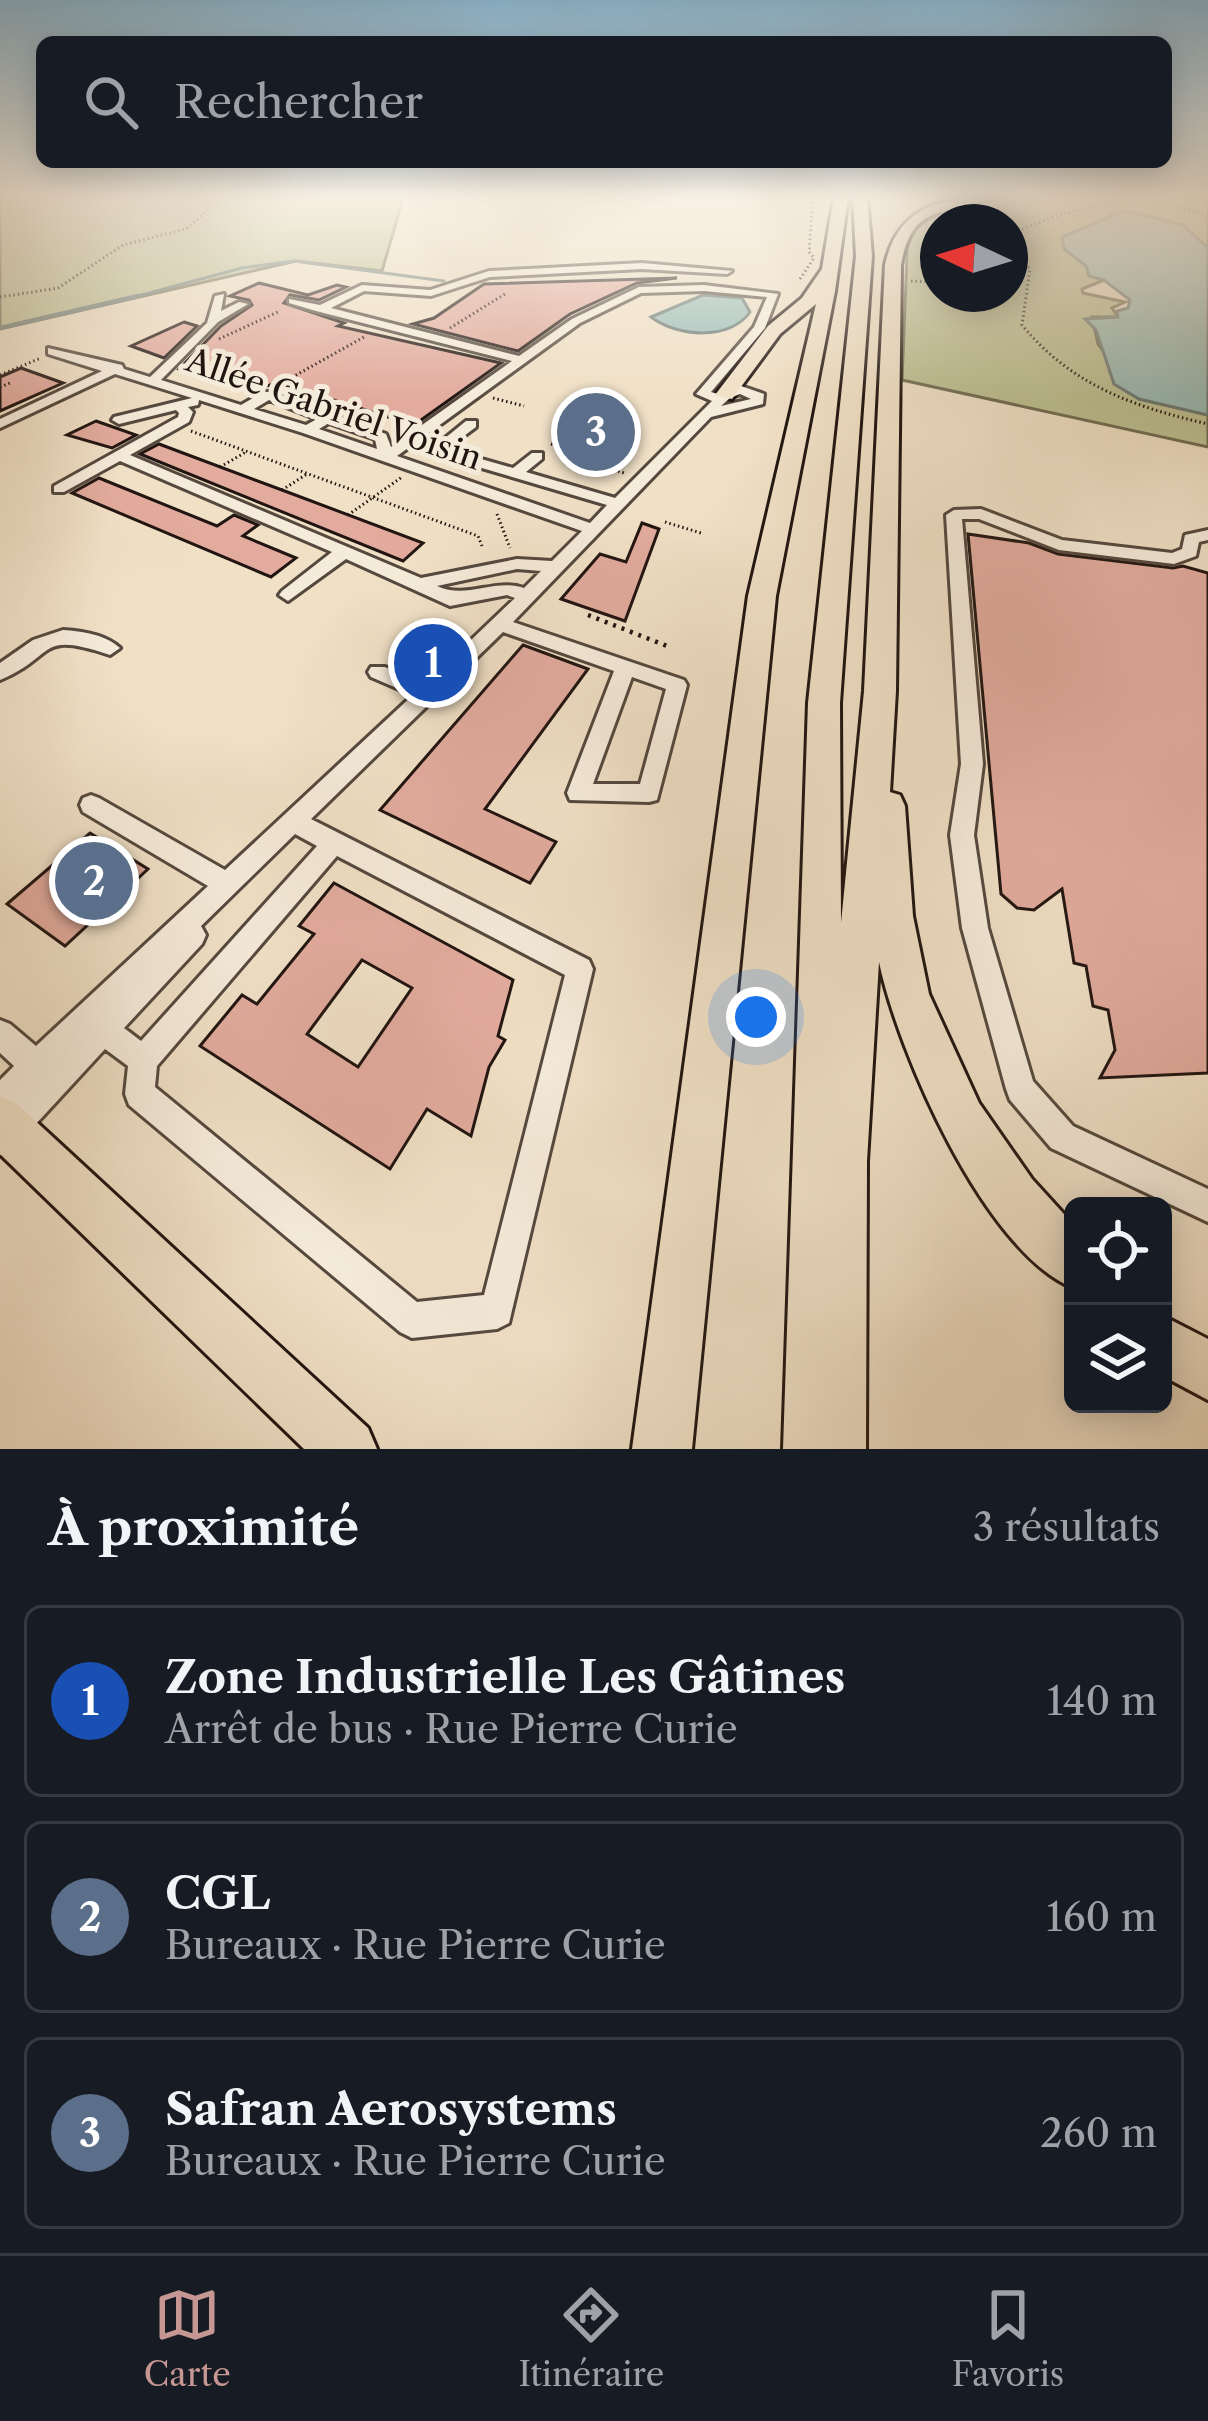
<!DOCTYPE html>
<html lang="fr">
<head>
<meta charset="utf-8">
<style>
  :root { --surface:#171b24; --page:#242831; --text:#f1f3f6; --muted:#9ea1a6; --line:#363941; --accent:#c59692 }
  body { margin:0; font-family:"Libre Caslon Text",serif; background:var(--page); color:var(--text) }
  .controls { position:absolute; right:36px; bottom:36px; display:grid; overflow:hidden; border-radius:18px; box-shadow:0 6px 30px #0003 }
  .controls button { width:108px; height:108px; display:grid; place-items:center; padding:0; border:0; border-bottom:3px solid var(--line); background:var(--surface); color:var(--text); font:60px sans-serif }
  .compass { position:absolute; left:920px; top:204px; width:108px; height:108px; border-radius:50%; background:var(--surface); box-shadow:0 6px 30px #0003; rotate:274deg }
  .you { position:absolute; left:756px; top:1017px; width:42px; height:42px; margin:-30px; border:9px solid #fff; border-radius:50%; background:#1a73e8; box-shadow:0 0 0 18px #1a73e833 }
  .badge { display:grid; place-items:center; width:78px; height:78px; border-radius:50%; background:var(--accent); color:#fff; font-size:39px; font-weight:700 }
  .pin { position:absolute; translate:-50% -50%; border:6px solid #fff; box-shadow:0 3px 12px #0006 }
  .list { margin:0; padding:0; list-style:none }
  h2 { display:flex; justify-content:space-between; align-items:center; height:156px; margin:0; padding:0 48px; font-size:51px }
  h2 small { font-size:39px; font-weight:400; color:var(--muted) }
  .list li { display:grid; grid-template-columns:78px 1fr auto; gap:36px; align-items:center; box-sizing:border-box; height:192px; margin:0 24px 24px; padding:0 24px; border:3px solid var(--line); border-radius:18px }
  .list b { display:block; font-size:45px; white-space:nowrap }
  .list p { margin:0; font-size:39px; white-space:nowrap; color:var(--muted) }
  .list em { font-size:39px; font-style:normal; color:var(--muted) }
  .icon { flex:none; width:66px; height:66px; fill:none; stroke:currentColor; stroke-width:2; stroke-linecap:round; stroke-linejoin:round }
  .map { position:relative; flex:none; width:1208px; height:1449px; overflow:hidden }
  .search { position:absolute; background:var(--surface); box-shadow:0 6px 30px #0003; left:36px; right:36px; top:36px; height:132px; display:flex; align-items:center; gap:30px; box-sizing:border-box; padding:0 42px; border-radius:18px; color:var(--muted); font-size:45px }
  .sheet { height:804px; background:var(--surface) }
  nav { display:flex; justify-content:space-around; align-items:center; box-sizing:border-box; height:168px; border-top:3px solid var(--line); background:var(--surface); font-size:33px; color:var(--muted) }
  nav a { display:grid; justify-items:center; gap:6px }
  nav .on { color:var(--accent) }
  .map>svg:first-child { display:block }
  .green { fill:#bdc193; stroke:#6f6b52; stroke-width:3; fill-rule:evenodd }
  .water { fill:#9abdb8; stroke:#6a7a75; stroke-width:3 }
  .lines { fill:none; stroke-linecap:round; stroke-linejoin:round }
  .stream-far1 { stroke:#6a7a75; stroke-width:3 }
  .stream { stroke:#6a7a75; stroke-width:4.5 }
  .building { fill:#e2ab9e; stroke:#211511; stroke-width:3; fill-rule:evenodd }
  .minor-casing { stroke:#55483e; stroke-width:6 }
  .highway-casing { stroke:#211511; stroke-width:6 }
  .path-far1 { stroke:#211511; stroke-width:3; stroke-dasharray:1.5 3; stroke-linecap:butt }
  .path { stroke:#211511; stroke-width:4.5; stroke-dasharray:3 6; stroke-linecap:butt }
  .minor { fill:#f5ebda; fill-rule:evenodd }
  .highway { fill:#f0e0c6; fill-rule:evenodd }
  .labels { text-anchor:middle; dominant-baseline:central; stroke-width:10; stroke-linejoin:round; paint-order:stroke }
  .far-street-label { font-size:33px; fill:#211511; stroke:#f5ebda }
</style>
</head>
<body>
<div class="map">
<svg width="1208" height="1449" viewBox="0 0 1208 1449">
  <rect width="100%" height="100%" fill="#f0e0c6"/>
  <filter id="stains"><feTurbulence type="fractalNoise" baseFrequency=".00167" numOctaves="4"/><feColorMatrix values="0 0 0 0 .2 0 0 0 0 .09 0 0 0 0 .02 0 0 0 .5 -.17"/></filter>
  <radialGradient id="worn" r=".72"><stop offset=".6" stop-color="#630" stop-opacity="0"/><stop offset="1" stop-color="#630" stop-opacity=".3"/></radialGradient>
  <!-- green -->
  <g class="green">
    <polygon points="0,197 399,197 402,202 382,271 296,261 0,329"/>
    <path d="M1003,197H1195L1208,202V248C1174,216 1158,217 1113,213L1065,249L1104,280L1082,289L1083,293L1125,302L1112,308L1118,317H1092L1098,344L1139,399L1208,415V447L902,380L908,233L938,213ZM938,222H1010V294H938Z"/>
  </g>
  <!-- water -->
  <g class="water">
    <polygon points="1124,211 1183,225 1208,248 1208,415 1139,399 1114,384 1096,330 1085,319 1118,317 1117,311 1128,308 1130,300 1104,280 1089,276 1086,266 1064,249 1062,237"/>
    <path d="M703,295L742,298L750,312C730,341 677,337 651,317Z"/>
  </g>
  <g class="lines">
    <!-- stream-far1 -->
    <polyline class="stream-far1" points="127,299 242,268 294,261 444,281"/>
    <!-- stream -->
    <polyline class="stream" points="0,328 138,296"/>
  </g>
  <!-- building -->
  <g class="building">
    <polygon points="677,278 637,283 570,314 518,351 413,324 434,318 484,284"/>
    <polygon points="259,283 308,295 337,285 346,287 319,300 290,295 284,303 344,323 338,326 501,363 414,425 276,382 253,393 179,369 221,326 252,305 249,300 230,296"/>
    <polygon points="184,322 197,326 164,358 131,346"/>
    <polygon points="21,368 63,383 0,411 0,377"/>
    <polygon points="96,421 136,435 112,448 67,435"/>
    <polygon points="159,444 282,490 423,543 403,561 140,454"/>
    <polygon points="99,478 217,526 234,515 258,525 243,536 296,558 271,577 72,493"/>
    <polygon points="642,523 659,529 625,621 561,599 600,554 626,562"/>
    <polygon points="968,534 1029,543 1058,554 1173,568 1183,566 1208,573 1208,1073 1100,1078 1115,1050 1108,1010 1093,1006 1086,966 1074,963 1062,889 1034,910 1017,908 1001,894"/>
    <polygon points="523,645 588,669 485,809 556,842 530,883 380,810"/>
    <polygon points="90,833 148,869 65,946 7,904"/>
    <path d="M334,883L513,980L498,1036L505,1040L489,1067L471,1136L427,1109L390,1169L200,1046L242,995L257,1004L314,934L299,926ZM362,960L412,988L358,1067L307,1034Z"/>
  </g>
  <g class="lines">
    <!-- minor casing -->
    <g class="minor-casing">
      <g id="minor">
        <path d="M642,263L732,271L727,274L642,269L490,277L431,296L364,291L331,308L519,356L572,319L639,287L704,285L778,294L765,328L711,392L718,394L741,386L764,394L763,404L711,417L513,622L684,680L687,685L657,800L649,802L570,800L567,793L614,671L503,632L311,819L589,960L593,969L509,1323L497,1329L412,1338L400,1332L129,1105L125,1094L128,1066L105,1049L11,1151L0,1155V1118L4,1113L0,1115V1080L14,1066L0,1053V1020L10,1024L36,1046L208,886L83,812L80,805L83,798L91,795L99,798L225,870L413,695L371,677L368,672L371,667H385L425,684L515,598L507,595L450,606L346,559L288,601L279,595L282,591L332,552L120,461L64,492H54V486L178,417L179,413L176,410L119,424L112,420L114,417L192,398L115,374L0,428V419L102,371L48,354V348L122,365L124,369L150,377L207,323L215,296L224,294L221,311L239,302L248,304L218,322L161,380L241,405L263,392H273L386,434L391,447L512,361L316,311L289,303V299L320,305L362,285L430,290L489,271ZM704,291L767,297L754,327L696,394L712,401L615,498L526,472L542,459V453H532L513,468L453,451V444L476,427V421H466L439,443L441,456L607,505L590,523L397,456L580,323L641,293ZM740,394L751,399L721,406L730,398ZM199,400L303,433L582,531L552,561L517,559L421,578L130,455L189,422L193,412L188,407L198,405ZM269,400L317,419L306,425L254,409ZM329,423L375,439L377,449L319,429ZM517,569L541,571L524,588C494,578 466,600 437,586ZM632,677L666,689L640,784H593ZM295,834L317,846L141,1041L124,1028L202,944L206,935L201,926ZM337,856L565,975L484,1295L417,1302L155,1087L157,1066Z"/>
        <polygon points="981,509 1062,540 1172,553 1182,549 1185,535 1208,530 1208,540 1199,542 1196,556 1174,564 1059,550 979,519 962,519 983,764 974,835 988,928 1033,1081 1073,1126 1208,1189 1208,1222 1051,1148 1010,1100 1006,1089 962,928 950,835 961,764 946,515 954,510"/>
        <path d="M63,630C82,631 106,635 120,648L110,655C35,630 58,656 0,680V663L33,640Z"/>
      </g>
    </g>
    <!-- highway casing -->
    <g class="highway-casing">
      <g id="highway">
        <polygon points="834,197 848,197 835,291 776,596 692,1449 632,1449 748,596 816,304 780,334 732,399 715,395 768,326 802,298 822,269"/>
        <path d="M853,197H867L872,256L840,703L841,923L864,691L885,265C897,210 937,197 990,197C945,219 913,200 901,265L896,691L890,792L900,795L905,806L913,916L929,994L979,1103L1032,1179L1073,1224V1288C984,1251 898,1052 879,962L867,1161L866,1449H783L808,703L856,256Z"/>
        <polygon points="0,1097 17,1104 368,1428 377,1449 304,1449 0,1154"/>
        <polygon points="1163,1316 1208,1339 1208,1400 1163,1376"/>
      </g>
    </g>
    <!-- path-far1 -->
    <g class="path-far1">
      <path d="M1010,235C1065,208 1150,186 1208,218"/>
      <path d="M1010,247L1030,269L1022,325C1071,385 1134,407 1208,424"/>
      <polyline points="800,279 814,258 809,252 813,197"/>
      <polyline points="911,281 938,282"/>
      <polyline points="0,297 58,288 123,245 186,229 210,208 198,197"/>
      <polyline points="450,328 505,294"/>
      <polyline points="219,339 280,311"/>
      <polyline points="0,375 41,358"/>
      <polyline points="280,384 364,337"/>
      <polyline points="0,387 10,383"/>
      <polyline points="493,398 524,406"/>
      <polyline points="191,431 478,536 482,546"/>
      <polyline points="551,444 609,461 596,475"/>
      <polyline points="609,461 620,464 615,470 624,473"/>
      <polyline points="220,467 246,452"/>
      <polyline points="282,490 307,474"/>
      <polyline points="497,514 510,548"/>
      <polyline points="348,515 402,477"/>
      <polyline points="665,522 701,533"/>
    </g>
    <!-- path -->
    <polyline class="path" points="588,615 667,646"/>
    <!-- minor -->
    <use href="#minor" class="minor"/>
    <!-- highway -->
    <use href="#highway" class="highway"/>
  </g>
  <!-- sky -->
  <linearGradient id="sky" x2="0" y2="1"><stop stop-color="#89b8d5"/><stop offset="0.49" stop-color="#f8f1e5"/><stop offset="1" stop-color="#f8f1e5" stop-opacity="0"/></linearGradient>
  <rect width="1208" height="400" fill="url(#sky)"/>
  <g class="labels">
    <!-- far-street labels -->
    <g class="far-street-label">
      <text transform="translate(334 409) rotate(19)">Allée Gabriel Voisin</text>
    </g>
  </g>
  <rect width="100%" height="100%" filter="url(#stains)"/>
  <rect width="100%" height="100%" fill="url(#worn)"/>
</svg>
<div class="controls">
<button><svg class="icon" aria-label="locate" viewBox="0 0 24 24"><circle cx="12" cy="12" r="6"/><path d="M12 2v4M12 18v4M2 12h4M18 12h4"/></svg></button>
<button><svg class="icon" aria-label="layers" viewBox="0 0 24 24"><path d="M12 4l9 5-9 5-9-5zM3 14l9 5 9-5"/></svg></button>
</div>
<svg class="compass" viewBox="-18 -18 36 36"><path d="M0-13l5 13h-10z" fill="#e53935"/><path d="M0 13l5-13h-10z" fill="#9ea1a6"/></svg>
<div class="you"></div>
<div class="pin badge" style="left:433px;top:663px;background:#1a4fb4">1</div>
<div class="pin badge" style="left:94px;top:881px;background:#5c6f8a">2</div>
<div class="pin badge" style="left:596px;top:432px;background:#5c6f8a">3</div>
<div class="search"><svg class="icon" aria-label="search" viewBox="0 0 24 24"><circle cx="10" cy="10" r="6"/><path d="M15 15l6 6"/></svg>Rechercher</div>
</div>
<section class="sheet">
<h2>À proximité<small>3 résultats</small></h2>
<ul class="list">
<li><span class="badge" style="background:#1a4fb4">1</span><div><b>Zone Industrielle Les Gâtines</b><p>Arrêt de bus · Rue Pierre Curie</p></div><em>140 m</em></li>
<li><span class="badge" style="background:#5c6f8a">2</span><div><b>CGL</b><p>Bureaux · Rue Pierre Curie</p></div><em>160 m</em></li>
<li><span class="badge" style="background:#5c6f8a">3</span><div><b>Safran Aerosystems</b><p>Bureaux · Rue Pierre Curie</p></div><em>260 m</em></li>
</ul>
</section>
<nav>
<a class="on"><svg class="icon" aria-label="map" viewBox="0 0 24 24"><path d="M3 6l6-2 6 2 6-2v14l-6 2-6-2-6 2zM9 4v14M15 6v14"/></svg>Carte</a>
<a><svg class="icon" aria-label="directions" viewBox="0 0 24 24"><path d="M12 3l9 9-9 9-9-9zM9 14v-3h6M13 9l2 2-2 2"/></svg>Itinéraire</a>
<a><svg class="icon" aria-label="saved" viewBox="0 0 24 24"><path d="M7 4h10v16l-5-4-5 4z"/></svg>Favoris</a>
</nav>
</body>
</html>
